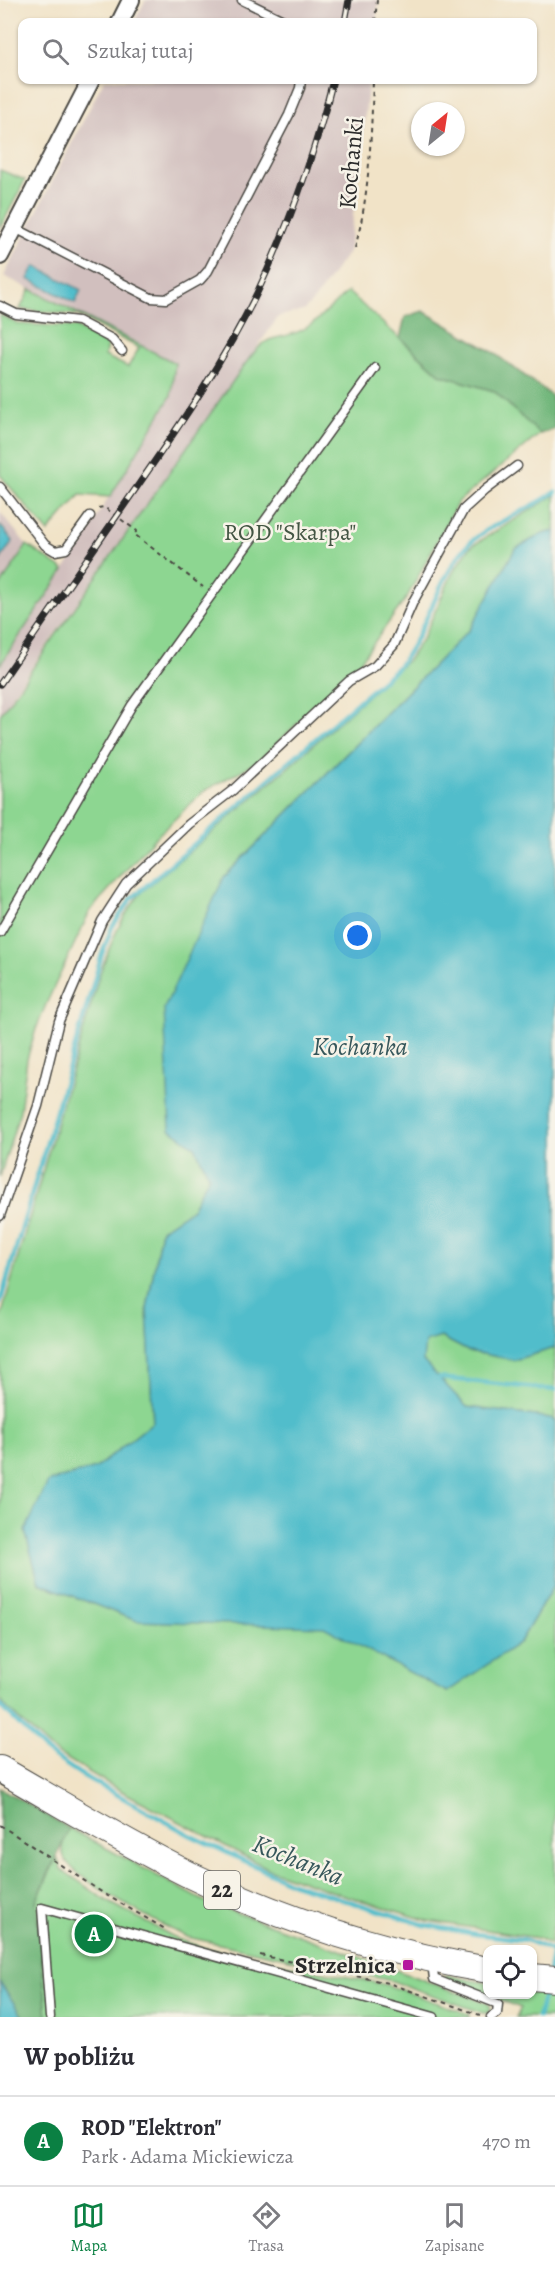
<!DOCTYPE html>
<html lang="pl">
<head>
<meta charset="utf-8">
<style>
  :root { --surface:#fff; --page:#f7f7f7; --text:#2b2b33; --muted:#7c7c81; --line:#e1e1e2; --accent:#0b8043 }
  body { margin:0; font-family:Alegreya,serif; background:var(--page); color:var(--text) }
  .controls { position:absolute; right:18px; bottom:18px; display:grid; overflow:hidden; border-radius:12px; box-shadow:0 2px 4px #0004 }
  .controls button { width:54px; height:54px; display:grid; place-items:center; padding:0; border:0; border-bottom:2px solid var(--line); background:var(--surface); color:var(--text); font:30px sans-serif }
  .compass { position:absolute; left:411px; top:102px; width:54px; height:54px; border-radius:50%; background:var(--surface); box-shadow:0 2px 4px #0004; rotate:30deg }
  .you { position:absolute; left:358px; top:936px; width:21px; height:21px; margin:-15px; border:4px solid #fff; border-radius:50%; background:#1a73e8; box-shadow:0 0 0 9px #1a73e833 }
  .badge { display:grid; place-items:center; width:39px; height:39px; border-radius:50%; background:var(--accent); color:#fff; font-size:20px; font-weight:700 }
  .pin { position:absolute; translate:-50% -50%; border:3px solid #fff; box-shadow:0 2px 6px #0006 }
  .list { margin:0; padding:0; list-style:none }
  h2 { display:flex; justify-content:space-between; align-items:center; height:78px; margin:0; padding:0 24px; font-size:26px }
  h2 small { font-size:20px; font-weight:400; color:var(--muted) }
  .list li { display:grid; grid-template-columns:39px 1fr auto; gap:18px; align-items:center; box-sizing:border-box; height:90px; padding:0 24px; border-top:2px solid var(--line) }
  .list b { display:block; font-size:22px; white-space:nowrap }
  .list p { margin:0; font-size:20px; white-space:nowrap; color:var(--muted) }
  .list em { font-size:20px; font-style:normal; color:var(--muted) }
  .icon { flex:none; width:33px; height:33px; fill:none; stroke:currentColor; stroke-width:2; stroke-linecap:round; stroke-linejoin:round }
  .map { position:relative; flex:none; width:555px; height:2017px; overflow:hidden }
  .search { position:absolute; background:var(--surface); box-shadow:0 2px 4px #0004; left:18px; right:18px; top:18px; height:66px; display:flex; align-items:center; gap:15px; box-sizing:border-box; padding:0 21px; border-radius:12px; color:var(--muted); font-size:22px }
  .sheet { height:168px; background:var(--surface) }
  nav { display:flex; justify-content:space-around; align-items:center; box-sizing:border-box; height:84px; border-top:2px solid var(--line); background:var(--surface); font-size:16px; color:var(--muted) }
  nav a { display:grid; justify-items:center; gap:3px }
  nav .on { color:var(--accent) }
  .map>svg:first-child { display:block }
  .industrial { fill:#d1bfbe }
  .green { fill:#8dd691; stroke:#5c805e; stroke-width:1.5 }
  .forest { fill:#72b77b; stroke:#4e7153; stroke-width:1.5 }
  .water { fill:#51bdcb; stroke:#3e747b; stroke-width:1.5 }
  .lines { fill:none; stroke-linecap:round; stroke-linejoin:round }
  .stream { stroke:#51bdcb; stroke-width:4.5 }
  .service-casing { stroke:#494742; stroke-width:11 }
  .minor-casing { stroke:#494742; stroke-width:20 }
  .primary-casing { stroke:#494742; stroke-width:28 }
  .path { stroke:#494742; stroke-width:2; stroke-dasharray:4.5 4.5; stroke-linecap:butt }
  .service { stroke:#fff; stroke-width:8 }
  .minor { stroke:#fff; stroke-width:16 }
  .primary { stroke:#fff; stroke-width:26 }
  .rail-casing { stroke:#2b2b2b; stroke-width:7 }
  .rail { stroke:#f7f3e8; stroke-width:4.5; stroke-dasharray:14; stroke-linecap:butt }
  .poi-dot { fill:#b5179e; stroke:#f7f3e8; stroke-width:2 }
  .labels { text-anchor:middle; dominant-baseline:central; stroke-width:5; stroke-linejoin:round; paint-order:stroke }
  .shield { fill:#f7f3e8; stroke:#686764; stroke-width:1.5 }
  .shield-label { font-size:22px; font-weight:bold; fill:#2b2b2b }
  .street-label { font-size:24px; fill:#2b2b2b; stroke:#f7f3e8 }
  .park-label { font-size:24px; fill:#445644; stroke:#f7f3e8 }
  .poi-label { font-size:24px; font-weight:bold; fill:#2b2b2b; stroke:#f7f3e8; text-anchor:end }
  .water-label { font-size:26px; font-style:italic; fill:#36575b; stroke:#f7f3e8 }
</style>
</head>
<body>
<div class="map">
<svg width="555" height="2017" viewBox="0 0 555 2017">
  <rect width="100%" height="100%" fill="#f7f3e8"/>
  <filter id="ink" filterUnits="userSpaceOnUse"><feTurbulence type="fractalNoise" baseFrequency=".0167" numOctaves="2"/><feDisplacementMap in="SourceGraphic" scale="12" xChannelSelector="R" yChannelSelector="G"/><feConvolveMatrix kernelMatrix="1 2 1 2 8 2 1 2 1" color-interpolation-filters="sRGB"/></filter>
  <filter id="wash" filterUnits="userSpaceOnUse"><feTurbulence type="fractalNoise" baseFrequency=".008" numOctaves="4" result="noise"/><feDisplacementMap in="SourceGraphic" scale="24" xChannelSelector="R" yChannelSelector="G"/><feGaussianBlur stdDeviation="1.35" result="paint"/><feColorMatrix in="noise" values="0 0 0 0 0 0 0 0 0 0 0 0 0 0 0 0 0 1.4 0 .05"/><feComposite in="paint" operator="in"/></filter>
  <g filter="url(#wash)">
    <rect width="100%" height="100%" fill="#f1e3c7"/>
    <!-- industrial -->
    <g class="industrial">
      <polygon points="147,0 379,0 376,22 134,22 145,1"/>
      <polygon points="104,80 369,80 349,251 314,300 303,311 279,316 15,691 0,715 0,659 64,570 171,396 175,363 4,276"/>
      <polygon points="0,512 27,545 0,586"/>
    </g>
    <!-- green -->
    <g class="green">
      <polygon points="0,170 25,180 0,229"/>
      <polygon points="30,289 175,363 171,396 110,497 80,495 48,532 0,475 0,315 18,324 76,327 107,345 105,356 128,367 139,348 77,315 20,309"/>
      <path d="M348,292L441,375L494,391L540,434L458,502L407,597L360,662L259,761L204,791L153,840L90,911L47,1002L36,1029L27,1059L20,1111L0,1177V715L245,364C252,355 261,342 272,339C287,335 299,334 312,324C325,314 335,302 348,292Z"/>
      <path d="M555,495V531L542,534L515,549L470,629L224,877L170,1128L195,1147L209,1176L192,1209L161,1230L147,1309L153,1422L96,1468L48,1482L39,1583L137,1621L324,1626L447,1692L520,1642L554,1585L555,1579V1917L550,1944L538,1938L429,1921L328,1890L271,1870L114,1787L52,1750L4,1705L0,1699V1320L99,976C111,943 119,919 142,892L285,770L409,659L423,638L453,572L470,547Z"/>
      <polygon points="27,545 64,570 0,665 0,586"/>
      <polygon points="441,1337 468,1351 514,1360 555,1348 555,1422 550,1418 467,1407 422,1361 425,1341"/>
      <path d="M69,1828L204,1901L487,2003L491,2007L489,2013H483L392,1981L187,1937C162,1925 77,1882 65,1859C59,1848 64,1839 69,1828Z"/>
      <polygon points="57,1857 61,1869 109,1902 178,1939 202,1947 387,1985 469,2014 469,2017 47,2017 36,1902"/>
      <polygon points="445,1975 487,1983 488,1994 532,1994 533,1992 555,1995 555,2017 516,2017 521,2008 443,1980"/>
    </g>
    <!-- forest -->
    <g class="forest">
      <polygon points="423,311 491,351 552,396 555,429 540,434 494,391 441,375 400,338 405,317"/>
      <polygon points="0,1788 69,1828 36,1902 47,2017 23,2017 0,1982"/>
    </g>
    <!-- water -->
    <g class="water">
      <polygon points="35,266 81,290 75,303 28,279"/>
      <polygon points="0,525 13,541 0,560"/>
      <polygon points="555,531 555,1348 514,1360 468,1351 441,1337 425,1342 423,1361 467,1407 551,1418 555,1422 554,1585 520,1642 447,1692 324,1627 137,1621 39,1583 25,1531 48,1482 96,1468 153,1422 147,1309 161,1230 192,1209 209,1176 195,1147 170,1129 164,1009 224,877 470,629 515,549 542,534"/>
      <polygon points="0,1982 23,2017 0,2017"/>
    </g>
    <g class="lines">
      <!-- stream -->
      <g class="stream">
        <path d="M0,1303L102,954L112,927L131,899L397,668C427,632 435,584 465,548C482,527 530,510 555,492"/>
        <polyline points="439,1378 555,1390"/>
        <polyline points="0,1705 47,1752 80,1774 190,1835 291,1883 425,1925 476,1934 526,1940 553,1951"/>
        <polyline points="549,1971 555,1940"/>
        <polyline points="538,2017 547,1985"/>
      </g>
    </g>
  </g>
  <g filter="url(#ink)">
    <g class="lines">
      <!-- service casing -->
      <g class="service-casing">
        <g id="service">
          <polyline points="242,0 287,22"/>
          <polyline points="15,228 151,298 166,299 200,280 208,271 289,115 300,88 301,80"/>
          <polyline points="0,306 16,314 78,321 112,339 122,351"/>
          <polyline points="0,487 45,545 55,551 66,549 90,516"/>
          <polyline points="0,932 132,705 375,368"/>
          <polyline points="0,1216 38,1106 59,1021 102,921 126,884 189,824 233,790 349,681 375,666 394,645 413,602 464,509 485,490 517,466"/>
          <polyline points="432,1962 434,1979 498,2004 497,2013 491,2017"/>
          <polyline points="50,2017 42,1908 434,2017"/>
        </g>
      </g>
      <!-- minor casing -->
      <g class="minor-casing">
        <g id="minor">
          <polyline points="120,22 131,0"/>
          <polyline points="0,256 91,80"/>
        </g>
      </g>
      <!-- primary casing -->
      <g class="primary-casing">
        <g id="primary">
          <path d="M0,1769C63,1805 125,1843 190,1875C285,1921 384,1952 488,1970"/>
          <polyline points="532,1977 555,1979"/>
        </g>
      </g>
      <!-- path -->
      <g class="path">
        <polyline points="375,22 377,0"/>
        <path d="M355,248C370,194 371,136 373,80"/>
        <polyline points="98,508 104,507 137,531 134,534 203,587"/>
        <polyline points="0,1825 106,1895 165,1929"/>
        <polyline points="260,1955 388,1983 480,2015"/>
      </g>
      <!-- service -->
      <use href="#service" class="service"/>
      <!-- minor -->
      <use href="#minor" class="minor"/>
      <!-- primary -->
      <use href="#primary" class="primary"/>
      <!-- rail casing -->
      <g class="rail-casing">
        <g id="rail">
          <polyline points="345,22 349,0"/>
          <path d="M0,684C44,621 88,557 132,494C177,429 222,365 257,293C289,225 315,153 333,80"/>
        </g>
      </g>
      <!-- rail -->
      <use href="#rail" class="rail"/>
    </g>
  </g>
  <!-- markers -->
  <rect class="poi-dot" x="402" y="1959" width="12" height="12" rx="3"/>
  <g class="labels">
    <!-- shield labels -->
    <rect class="shield" x="204" y="1871" width="36" height="38" rx="4.5"/>
    <g class="shield-label">
      <text x="222" y="1890">22</text>
    </g>
    <!-- street labels -->
    <g class="street-label">
      <text transform="translate(351 163) rotate(-85)">Kochanki</text>
    </g>
    <!-- park labels -->
    <g class="park-label">
      <text x="290" y="532">ROD "Skarpa"</text>
    </g>
    <!-- poi labels -->
    <g class="poi-label">
      <text x="396" y="1965">Strzelnica</text>
    </g>
    <!-- water labels -->
    <g class="water-label">
      <text x="360" y="1046">Kochanka</text>
      <text transform="translate(298 1860) rotate(22)">Kochanka</text>
    </g>
  </g>
</svg>
<div class="controls">
<button><svg class="icon" aria-label="locate" viewBox="0 0 24 24"><circle cx="12" cy="12" r="6"/><path d="M12 2v4M12 18v4M2 12h4M18 12h4"/></svg></button>
</div>
<svg class="compass" viewBox="-18 -18 36 36"><path d="M0-13l5 13h-10z" fill="#e53935"/><path d="M0 13l5-13h-10z" fill="#7c7c81"/></svg>
<div class="you"></div>
<div class="pin badge" style="left:94px;top:1934px">A</div>
<div class="search"><svg class="icon" aria-label="search" viewBox="0 0 24 24"><circle cx="10" cy="10" r="6"/><path d="M15 15l6 6"/></svg>Szukaj tutaj</div>
</div>
<section class="sheet">
<h2>W pobliżu<small></small></h2>
<ul class="list">
<li><span class="badge">A</span><div><b>ROD &quot;Elektron&quot;</b><p>Park · Adama Mickiewicza</p></div><em>470 m</em></li>
</ul>
</section>
<nav>
<a class="on"><svg class="icon" aria-label="map" viewBox="0 0 24 24"><path d="M3 6l6-2 6 2 6-2v14l-6 2-6-2-6 2zM9 4v14M15 6v14"/></svg>Mapa</a>
<a><svg class="icon" aria-label="directions" viewBox="0 0 24 24"><path d="M12 3l9 9-9 9-9-9zM9 14v-3h6M13 9l2 2-2 2"/></svg>Trasa</a>
<a><svg class="icon" aria-label="saved" viewBox="0 0 24 24"><path d="M7 4h10v16l-5-4-5 4z"/></svg>Zapisane</a>
</nav>
</body>
</html>
